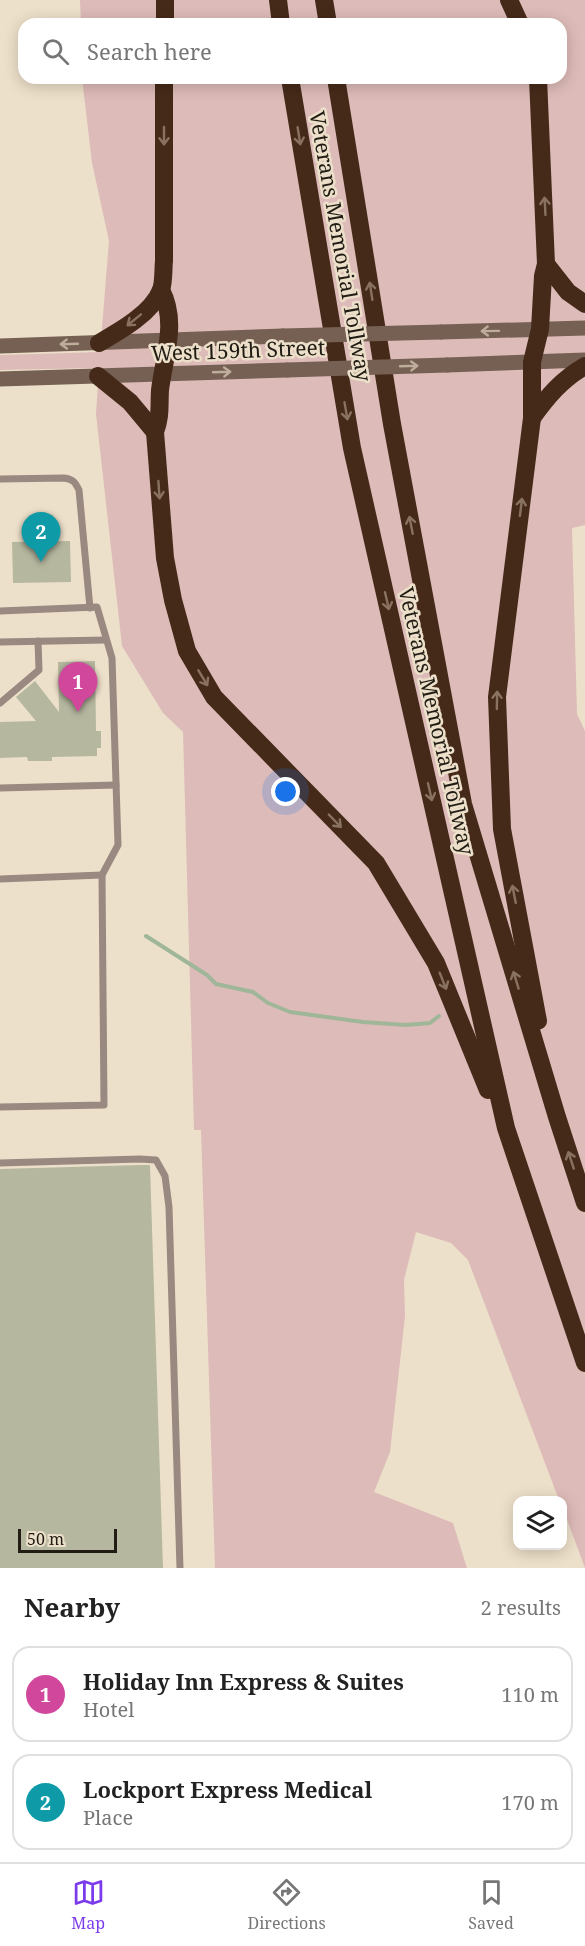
<!DOCTYPE html>
<html lang="en">
<head>
<meta charset="utf-8">
<style>
  :root { --surface:#fff; --page:#f2f2f2; --text:#222; --muted:#767676; --line:#e0e0e0; --accent:#7c3aed }
  body { margin:0; font-family:"Noto Serif",serif; background:var(--page); color:var(--text) }
  .controls { position:absolute; right:18px; bottom:18px; display:grid; overflow:hidden; border-radius:12px; box-shadow:0 3px 15px #0003 }
  .controls button { width:54px; height:54px; display:grid; place-items:center; padding:0; border:0; border-bottom:2px solid var(--line); background:var(--surface); color:var(--text); font:30px sans-serif }
  .scale { position:absolute; left:18px; bottom:15px; width:99px; box-sizing:border-box; padding-left:6px; border:3px solid #211c14; border-top:0; font-size:16px; line-height:21px; white-space:nowrap; color:#211c14; -webkit-text-stroke:4px #ede0ca; paint-order:stroke }
  .you { position:absolute; left:286px; top:792px; width:21px; height:21px; margin:-15px; border:4px solid #fff; border-radius:50%; background:#1a73e8; box-shadow:0 0 0 9px #1a73e833 }
  .badge { display:grid; place-items:center; width:39px; height:39px; border-radius:50%; background:var(--accent); color:#fff; font-size:20px; font-weight:700 }
  .pin { position:absolute; translate:-50% -50px; filter:drop-shadow(0 2px 3px #0008) }
  .pin::after { content:''; position:absolute; top:32px; width:21px; height:18px; background:inherit; clip-path:polygon(0 0,100% 0,50% 100%) }
  .list { margin:0; padding:0; list-style:none }
  h2 { display:flex; justify-content:space-between; align-items:center; height:78px; margin:0; padding:0 24px; font-size:26px }
  h2 small { font-size:20px; font-weight:400; color:var(--muted) }
  .list li { display:grid; grid-template-columns:39px 1fr auto; gap:18px; align-items:center; box-sizing:border-box; height:96px; margin:0 12px 12px; padding:0 12px; border:2px solid var(--line); border-radius:18px }
  .list b { display:block; font-size:22px; white-space:nowrap }
  .list p { margin:0; font-size:20px; white-space:nowrap; color:var(--muted) }
  .list em { font-size:20px; font-style:normal; color:var(--muted) }
  .icon { flex:none; width:33px; height:33px; fill:none; stroke:currentColor; stroke-width:2; stroke-linecap:round; stroke-linejoin:round }
  .map { position:relative; flex:none; width:585px; height:1568px; overflow:hidden }
  .search { position:absolute; background:var(--surface); box-shadow:0 3px 15px #0003; left:18px; right:18px; top:18px; height:66px; display:flex; align-items:center; gap:15px; box-sizing:border-box; padding:0 21px; border-radius:18px; color:var(--muted); font-size:22px }
  .sheet { height:294px; background:var(--surface) }
  nav { display:flex; justify-content:space-around; align-items:center; box-sizing:border-box; height:84px; border-top:2px solid var(--line); background:var(--surface); font-size:16px; color:var(--muted) }
  nav a { display:grid; justify-items:center; gap:3px }
  nav .on { color:var(--accent) }
  .map>svg:first-child { display:block }
  .green { fill:#ddbbb8 }
  .lines { fill:none; stroke-linecap:round; stroke-linejoin:round }
  .stream { stroke:#9fb798; stroke-width:4 }
  .building { fill:#b6b79f }
  .service { stroke:#998981; stroke-width:7 }
  .secondary { stroke:#756053; stroke-width:15 }
  .motorway { stroke:#462a19; stroke-width:18 }
  .secondary-bridge { stroke:#756053; stroke-width:15 }
  .oneway { stroke:#897360 }
  .oneway2 { stroke:#bdad9a }
  .labels { text-anchor:middle; dominant-baseline:central; stroke-width:5; stroke-linejoin:round; paint-order:stroke }
  .street-label { font-size:21px; fill:#211c14; stroke:#ede0ca }
</style>
</head>
<body>
<div class="map">
<svg width="585" height="1568" viewBox="0 0 585 1568">
  <rect width="100%" height="100%" fill="#ede0ca"/>
  <!-- green -->
  <polygon class="green" points="80,0 585,0 585,525 572,528 577,714 585,731 585,1568 563,1509 562,1500 559,1500 468,1260 451,1243 416,1232 404,1280 405,1316 390,1452 374,1492 453,1523 467,1568 215,1568 201,1130 194,1130 183,732 163,713 122,646 96,414 99,368 0,370 0,355 100,352 109,241 92,163 82,78 561,78 561,24 81,24"/>
  <g class="lines">
    <!-- stream -->
    <polyline class="stream" points="146,936 207,975 216,984 253,992 268,1003 290,1012 363,1022 406,1025 430,1023 439,1016"/>
  </g>
  <!-- building -->
  <g class="building">
    <polygon points="70,541 71,582 13,583 12,542"/>
    <polygon points="95,661 96,731 101,731 101,748 97,748 97,756 52,757 52,761 28,761 27,757 0,758 0,722 36,721 16,697 35,681 59,712 58,662"/>
    <polygon points="140,1165 150,1165 163,1568 0,1568 0,1169"/>
  </g>
  <g class="lines">
    <!-- service -->
    <g class="service">
      <path d="M0,479L64,478C73,479 75,482 79,490L90,608"/>
      <polyline points="0,611 97,607 112,658 118,845 102,875 104,1105 0,1107"/>
      <polyline points="0,642 106,640"/>
      <polyline points="0,703 39,670 38,641"/>
      <polyline points="0,788 116,785"/>
      <polyline points="0,879 102,875"/>
      <polyline points="0,1163 140,1159 156,1160 165,1176 169,1207 180,1568"/>
    </g>
    <!-- secondary -->
    <g class="secondary">
      <polyline points="441,332 585,328"/>
      <polyline points="0,346 283,336"/>
      <polyline points="447,365 585,360"/>
      <polyline points="0,379 287,370"/>
    </g>
    <!-- motorway -->
    <g class="motorway">
      <polyline points="278,0 281,24"/>
      <polyline points="324,0 328,24"/>
      <polyline points="509,0 520,24"/>
      <polyline points="165,24 165,0"/>
      <polyline points="290,78 352,448 506,1128 585,1363"/>
      <polyline points="336,78 392,424 463,804 557,1117 585,1203"/>
      <polyline points="538,78 546,264 543,276 540,329 532,362 532,418 497,697 502,829 538,1021"/>
      <polyline points="546,264 568,292 585,304"/>
      <path d="M161,290C178,322 164,357 160,390C159,406 161,416 155,432L165,558L173,600L187,651L214,697L376,863L436,963L488,1090"/>
      <path d="M99,343C120,331 152,313 161,290C164,282 163,270 164,261V78"/>
      <polyline points="98,376 130,402 155,432"/>
      <path d="M532,418C547,397 562,379 585,366"/>
    </g>
    <!-- secondary-bridge -->
    <g class="secondary-bridge">
      <polyline points="283,336 441,332"/>
      <polyline points="287,370 447,365"/>
    </g>
  </g>
  <!-- one-way arrows -->
  <defs><path id="oneway-shaft" d="M-6 0H5M1.5-3L5.5 0L1.5 3" fill="none" stroke-width="1.6" stroke-linecap="round" stroke-linejoin="round" transform="scale(1.5)"/></defs>
  <g class="oneway">
    <use href="#oneway-shaft" transform="translate(164 136) rotate(90)"/>
    <use href="#oneway-shaft" transform="translate(299 136) rotate(81)"/>
    <use href="#oneway-shaft" transform="translate(545 206) rotate(-93)"/>
    <use href="#oneway-shaft" transform="translate(371 291) rotate(-99)"/>
    <use href="#oneway-shaft" transform="translate(134 320) rotate(141)"/>
    <use href="#oneway-shaft" transform="translate(346 411) rotate(80)"/>
    <use href="#oneway-shaft" transform="translate(159 490) rotate(86)"/>
    <use href="#oneway-shaft" transform="translate(521 507) rotate(-83)"/>
    <use href="#oneway-shaft" transform="translate(411 525) rotate(-101)"/>
    <use href="#oneway-shaft" transform="translate(387 601) rotate(77)"/>
    <use href="#oneway-shaft" transform="translate(203 678) rotate(59)"/>
    <use href="#oneway-shaft" transform="translate(497 700) rotate(-89)"/>
    <use href="#oneway-shaft" transform="translate(430 792) rotate(77)"/>
    <use href="#oneway-shaft" transform="translate(335 821) rotate(46)"/>
    <use href="#oneway-shaft" transform="translate(514 894) rotate(-101)"/>
    <use href="#oneway-shaft" transform="translate(516 980) rotate(-107)"/>
    <use href="#oneway-shaft" transform="translate(443 981) rotate(68)"/>
    <use href="#oneway-shaft" transform="translate(571 1160) rotate(-108)"/>
  </g>
  <g class="oneway2">
    <use href="#oneway-shaft" transform="translate(490 331) rotate(179)"/>
    <use href="#oneway-shaft" transform="translate(69 344) rotate(178)"/>
    <use href="#oneway-shaft" transform="translate(409 366) rotate(-2)"/>
    <use href="#oneway-shaft" transform="translate(222 372) rotate(-2)"/>
  </g>
  <g class="labels">
    <!-- street labels -->
    <g class="street-label">
      <text transform="translate(341 246) rotate(80)">Veterans Memorial Tollway</text>
      <text transform="translate(238 350) rotate(-2)">West 159th Street</text>
      <text transform="translate(437 721) rotate(77)">Veterans Memorial Tollway</text>
    </g>
  </g>
</svg>
<div class="controls">
<button><svg class="icon" aria-label="layers" viewBox="0 0 24 24"><path d="M12 4l9 5-9 5-9-5zM3 14l9 5 9-5"/></svg></button>
</div>
<div class="scale">50 m</div>
<div class="you"></div>
<div class="pin badge" style="left:78px;top:712px;background:#d1479c">1</div>
<div class="pin badge" style="left:41px;top:562px;background:#0f9aa8">2</div>
<div class="search"><svg class="icon" aria-label="search" viewBox="0 0 24 24"><circle cx="10" cy="10" r="6"/><path d="M15 15l6 6"/></svg>Search here</div>
</div>
<section class="sheet">
<h2>Nearby<small>2 results</small></h2>
<ul class="list">
<li><span class="badge" style="background:#d1479c">1</span><div><b>Holiday Inn Express &amp; Suites</b><p>Hotel</p></div><em>110 m</em></li>
<li><span class="badge" style="background:#0f9aa8">2</span><div><b>Lockport Express Medical</b><p>Place</p></div><em>170 m</em></li>
</ul>
</section>
<nav>
<a class="on"><svg class="icon" aria-label="map" viewBox="0 0 24 24"><path d="M3 6l6-2 6 2 6-2v14l-6 2-6-2-6 2zM9 4v14M15 6v14"/></svg>Map</a>
<a><svg class="icon" aria-label="directions" viewBox="0 0 24 24"><path d="M12 3l9 9-9 9-9-9zM9 14v-3h6M13 9l2 2-2 2"/></svg>Directions</a>
<a><svg class="icon" aria-label="saved" viewBox="0 0 24 24"><path d="M7 4h10v16l-5-4-5 4z"/></svg>Saved</a>
</nav>
</body>
</html>
